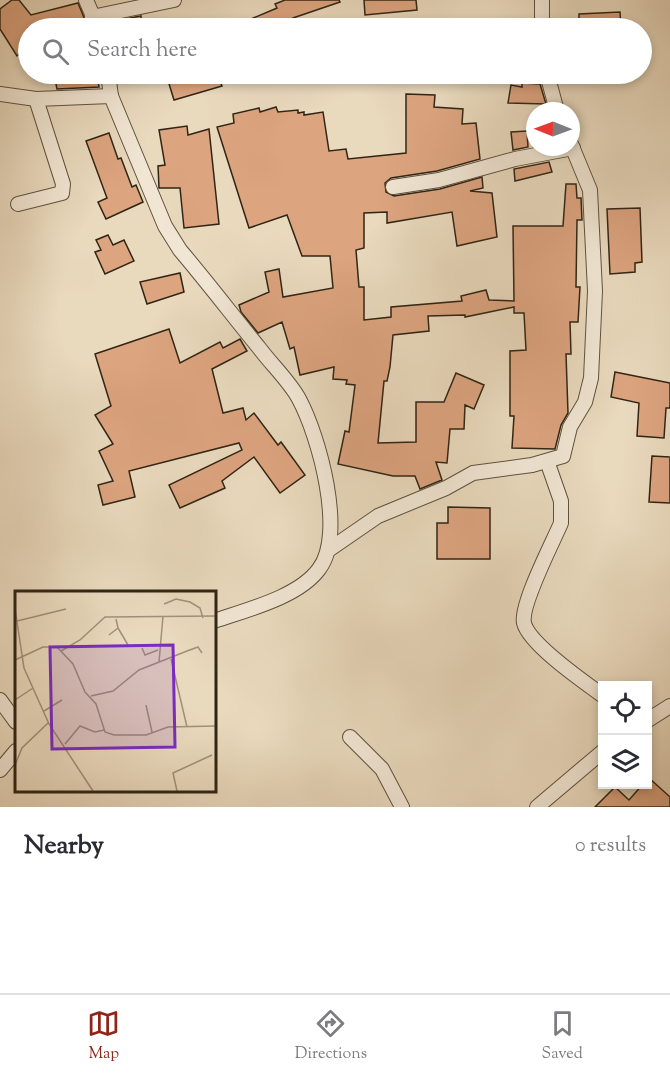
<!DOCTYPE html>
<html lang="en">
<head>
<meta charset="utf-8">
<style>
  :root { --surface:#fff; --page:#f2f2f3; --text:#2b2b33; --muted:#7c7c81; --line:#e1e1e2; --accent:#8f2418 }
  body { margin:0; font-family:"Sorts Mill Goudy",serif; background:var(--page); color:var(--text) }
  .controls { position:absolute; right:18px; bottom:18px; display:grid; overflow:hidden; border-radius:0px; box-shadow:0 3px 9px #0003 }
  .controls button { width:54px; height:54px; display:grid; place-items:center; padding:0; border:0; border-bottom:2px solid var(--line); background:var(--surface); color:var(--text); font:30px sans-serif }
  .compass { position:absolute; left:526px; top:102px; width:54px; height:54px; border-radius:50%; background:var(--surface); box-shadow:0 3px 9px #0003; rotate:271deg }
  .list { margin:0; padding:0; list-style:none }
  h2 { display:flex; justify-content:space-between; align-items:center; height:78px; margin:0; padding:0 24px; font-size:26px }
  h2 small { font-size:20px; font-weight:400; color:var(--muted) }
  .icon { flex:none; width:33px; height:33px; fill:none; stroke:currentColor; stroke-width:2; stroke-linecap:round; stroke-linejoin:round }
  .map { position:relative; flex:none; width:670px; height:807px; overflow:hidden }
  .search { position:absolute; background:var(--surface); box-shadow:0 3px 9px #0003; left:18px; right:18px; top:18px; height:66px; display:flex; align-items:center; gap:15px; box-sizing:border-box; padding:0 21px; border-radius:33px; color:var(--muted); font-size:22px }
  .sheet { height:186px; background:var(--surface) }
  nav { display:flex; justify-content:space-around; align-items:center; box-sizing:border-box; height:84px; border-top:2px solid var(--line); background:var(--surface); font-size:16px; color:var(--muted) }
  nav a { display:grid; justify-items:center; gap:3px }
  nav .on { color:var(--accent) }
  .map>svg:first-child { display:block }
  .building { fill:#dca47f; stroke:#302515; stroke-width:1.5 }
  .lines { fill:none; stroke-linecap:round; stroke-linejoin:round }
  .minor-casing { stroke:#5e523f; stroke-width:16 }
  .minor { stroke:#f1e6d4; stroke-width:14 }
  .inset-road { fill:none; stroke:#9f917a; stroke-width:1.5 }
  .view { fill:#7b2cbf; fill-opacity:0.15; stroke:#7b2cbf; stroke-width:3 }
  .inset-edge { fill:none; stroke:#302515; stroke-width:3 }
</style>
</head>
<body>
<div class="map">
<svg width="670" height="807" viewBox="0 0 670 807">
  <rect width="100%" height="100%" fill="#e9d9bd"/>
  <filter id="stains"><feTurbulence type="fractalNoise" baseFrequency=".00333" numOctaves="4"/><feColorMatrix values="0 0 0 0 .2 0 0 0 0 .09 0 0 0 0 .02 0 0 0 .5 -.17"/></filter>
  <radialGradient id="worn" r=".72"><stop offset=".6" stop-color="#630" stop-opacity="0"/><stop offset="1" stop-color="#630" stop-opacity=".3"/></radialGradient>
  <!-- building -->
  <g class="building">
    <polygon points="12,0 19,0 31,15 78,3 87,25 74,28 28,28 28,47 17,56 0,29 0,9"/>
    <polygon points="285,0 339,0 340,2 293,18 298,28 230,28 277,8 275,4"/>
    <polygon points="364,0 416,0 417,10 365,15"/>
    <polygon points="620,12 621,28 579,28 579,14"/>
    <polygon points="141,16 142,28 111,28 110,22"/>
    <polygon points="54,74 97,74 99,87 57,89"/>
    <polygon points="166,74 217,74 222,86 174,100"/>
    <polygon points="522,83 540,84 546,104 508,103 511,85 522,87"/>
    <polygon points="406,94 435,95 434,107 463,109 462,124 476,123 480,159 437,171 391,178 385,183 386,192 394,196 440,189 482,177 483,188 470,191 492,193 497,237 457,246 452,212 387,223 387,212 364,213 364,248 356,250 359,287 364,287 364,320 391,317 391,307 462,301 461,296 486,290 489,300 514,301 513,226 563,226 566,184 576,184 577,198 581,198 582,220 577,220 576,287 580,287 578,322 570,322 571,354 566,354 568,413 561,425 555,449 512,448 514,416 510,416 510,351 526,350 524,313 514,313 514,307 465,317 465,315 428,316 429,331 393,335 390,367 387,381 384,381 378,443 416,442 416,402 444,402 456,373 484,385 474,409 465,405 464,429 450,429 447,463 436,462 442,480 420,489 415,476 393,476 338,464 345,431 349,432 355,385 346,384 347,380 333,379 334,367 300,375 294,347 290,349 282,322 258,333 241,312 239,305 269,292 265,272 279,269 283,297 333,288 330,256 302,256 287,215 249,228 217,127 234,123 233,114 259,108 260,112 276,107 278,112 298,110 298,113 304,112 304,115 323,112 329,151 346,149 348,159 406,153"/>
    <polygon points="187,126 188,135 209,129 219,224 184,228 180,188 159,188 158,166 165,165 159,130"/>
    <polygon points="527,131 528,147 513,150 511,132"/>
    <polygon points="109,133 118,159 121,158 132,187 136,185 143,202 106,219 98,202 107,198 86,141"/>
    <polygon points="549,162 552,172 515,181 514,169"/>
    <polygon points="640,208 642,262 635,263 635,272 610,274 607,209"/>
    <polygon points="108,235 113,245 124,240 134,261 105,274 95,252 101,250 96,240"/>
    <polygon points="180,273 184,292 147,304 140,282"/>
    <polygon points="169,329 180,363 220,342 223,348 240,339 247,351 212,369 223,413 243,408 246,420 254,413 278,445 281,442 305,475 280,493 254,457 222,481 225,488 180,508 169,485 242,450 239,443 129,471 135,497 103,505 98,485 113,481 99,451 113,444 95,415 111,406 95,354"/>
    <polygon points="615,372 670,383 670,408 666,408 664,438 637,436 639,403 611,397"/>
    <polygon points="652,456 670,457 670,503 649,502"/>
    <polygon points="448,507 490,508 490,559 437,559 437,523 448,523"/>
    <polygon points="649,778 670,797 670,807 595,807 615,787 629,800 643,784 648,784"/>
  </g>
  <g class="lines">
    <!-- minor casing -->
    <g class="minor-casing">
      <g id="minor">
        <polyline points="86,0 98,28"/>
        <polyline points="542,0 542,28"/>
        <polyline points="92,17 174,0"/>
        <path d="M108,74L111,96L165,226L180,250C208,283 233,316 260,349C272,365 290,382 299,399C319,436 346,534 319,569C299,597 246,610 214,621"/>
        <polyline points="547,74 557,111"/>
        <polyline points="0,94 36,99 111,96"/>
        <polyline points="393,187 439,180 515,159 573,148"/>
        <polyline points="18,204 62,193 63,184 36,99"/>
        <path d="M547,461L561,501V523C553,542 520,605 524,623C529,644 584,682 602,695"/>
        <polyline points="330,549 378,516 446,488 473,473 532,465 563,456 570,427 585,402 591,378 595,291 590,190 571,144"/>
        <polyline points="0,700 16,722"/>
        <polyline points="648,720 670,706"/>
        <polyline points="350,737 382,769 402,807"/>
        <polyline points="0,770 16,751"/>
        <polyline points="537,807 602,752"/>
      </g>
    </g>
    <!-- minor -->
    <use href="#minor" class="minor"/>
  </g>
  <!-- overview -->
  <g transform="translate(15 591)">
    <rect width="201" height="201" fill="#e9d9bd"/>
    <path class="inset-road" d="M149,13L161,8L175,11L185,17L188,27M0,18L9,77L34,133L78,200M2,30L51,18M103,37L113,54M94,44L103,37L101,28M127,57L130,64L143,59M46,60L65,49L90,26L201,25M156,68L172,136M0,69L28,56H42L58,73L70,101L81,113L90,141L99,144H131L153,136L201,135M144,71L148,25M76,105L98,100L124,79L172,60L183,56L187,62M0,109L18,97M131,114L137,141M29,120L47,109M50,153L65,135L80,141L89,139M0,174L7,157L33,132M162,200L158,182L197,164"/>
    <path class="view" d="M158,54L160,156L37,158L35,56Z"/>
    <rect width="201" height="201" class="inset-edge"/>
  </g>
  <rect width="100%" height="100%" filter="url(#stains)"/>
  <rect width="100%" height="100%" fill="url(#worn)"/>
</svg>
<div class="controls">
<button><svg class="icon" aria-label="locate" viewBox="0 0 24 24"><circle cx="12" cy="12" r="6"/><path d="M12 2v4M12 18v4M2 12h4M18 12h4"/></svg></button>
<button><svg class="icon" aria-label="layers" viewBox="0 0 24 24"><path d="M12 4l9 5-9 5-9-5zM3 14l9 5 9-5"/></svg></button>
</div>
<svg class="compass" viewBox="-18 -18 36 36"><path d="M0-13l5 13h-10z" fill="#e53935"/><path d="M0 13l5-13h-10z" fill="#7c7c81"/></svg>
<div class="search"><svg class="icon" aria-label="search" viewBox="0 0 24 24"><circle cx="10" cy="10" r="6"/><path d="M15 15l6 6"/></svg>Search here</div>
</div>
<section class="sheet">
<h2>Nearby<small>0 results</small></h2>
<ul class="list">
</ul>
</section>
<nav>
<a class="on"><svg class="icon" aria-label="map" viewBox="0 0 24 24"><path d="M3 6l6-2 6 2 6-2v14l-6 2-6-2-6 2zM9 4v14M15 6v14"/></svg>Map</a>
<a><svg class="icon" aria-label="directions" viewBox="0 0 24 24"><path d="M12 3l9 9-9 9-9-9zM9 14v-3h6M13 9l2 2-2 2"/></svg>Directions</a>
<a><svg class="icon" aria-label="saved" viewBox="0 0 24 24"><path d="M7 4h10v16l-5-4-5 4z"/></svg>Saved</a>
</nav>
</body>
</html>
